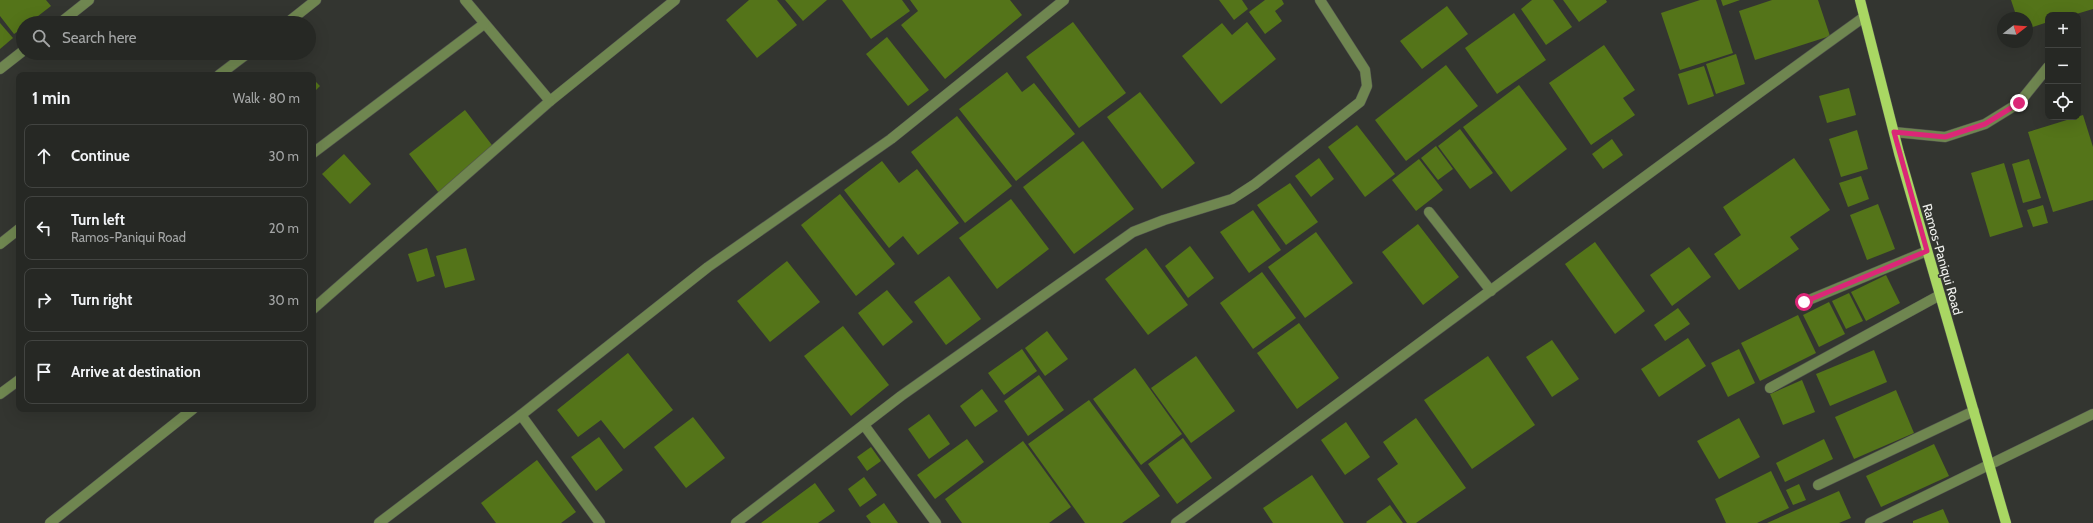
<!DOCTYPE html>
<html lang="en">
<head>
<meta charset="utf-8">
<style>
  :root { --surface:#262824; --page:#2e302c; --text:#f1f3f6; --muted:#a4a6a6; --line:#424441 }
  body { margin:0; font-family:Cabin,sans-serif; background:var(--page); color:var(--text) }
  .controls { position:absolute; right:12px; top:12px; display:grid; overflow:hidden; border-radius:8px; box-shadow:0 4px 16px #0002 }
  .controls button { width:36px; height:36px; display:grid; place-items:center; padding:0; border:0; border-bottom:1px solid var(--line); background:var(--surface); color:var(--text); font:20px sans-serif }
  .compass { position:absolute; left:1997px; top:12px; width:36px; height:36px; border-radius:50%; background:var(--surface); box-shadow:0 4px 16px #0002; rotate:73deg }
  .stop { position:absolute; width:12px; height:12px; margin:-9px; border:3px solid #db2777; border-radius:50%; background:#fff }
  .stop.end { background:#db2777; border-color:#fff; box-shadow:0 1px 4px #0008 }
  .list { margin:0; padding:0; list-style:none }
  h2 { display:flex; justify-content:space-between; align-items:center; height:52px; margin:0; padding:0 16px; font-size:17px }
  h2 small { font-size:13px; font-weight:400; color:var(--muted) }
  .list li { display:grid; grid-template-columns:26px 1fr auto; gap:12px; align-items:center; box-sizing:border-box; height:64px; margin:0 8px 8px; padding:0 8px; border:1px solid var(--line); border-radius:8px }
  .list b { display:block; font-size:15px; white-space:nowrap }
  .list p { margin:0; font-size:13px; white-space:nowrap; color:var(--muted) }
  .list em { font-size:13px; font-style:normal; color:var(--muted) }
  .icon { flex:none; width:22px; height:22px; fill:none; stroke:currentColor; stroke-width:2; stroke-linecap:round; stroke-linejoin:round }
  .map { position:relative; flex:none; width:2093px; height:523px; overflow:hidden }
  .search { position:absolute; background:var(--surface); box-shadow:0 4px 16px #0002; left:16px; top:16px; width:300px; height:44px; display:flex; align-items:center; gap:10px; box-sizing:border-box; padding:0 14px; border-radius:22px; color:var(--muted); font-size:15px }
  .panel { position:absolute; background:var(--surface); box-shadow:0 4px 16px #0002; left:16px; top:72px; width:300px; height:340px; border-radius:8px }
  .map>svg:first-child { display:block }
  .building { fill:#547419 }
  .lines { fill:none; stroke-linecap:round; stroke-linejoin:round }
  .minor-casing { stroke:#51534e; stroke-width:11 }
  .major-casing { stroke:#51534e; stroke-width:11 }
  .minor { stroke:#6f8650; stroke-width:10 }
  .major { stroke:#a9d763; stroke-width:10 }
  .route { stroke:#db2777; stroke-width:5 }
  .labels { text-anchor:middle; dominant-baseline:central; stroke-width:3; stroke-linejoin:round; paint-order:stroke }
  .street-label { font-size:13px; fill:#f0f1ee; stroke:#333530 }
</style>
</head>
<body>
<div class="map">
<svg width="2093" height="523" viewBox="0 0 2093 523">
  <rect width="100%" height="100%" fill="#333530"/>
  <!-- building -->
  <g class="building">
    <polygon points="0,0 46,0 51,6 29,23 23,23 23,28 14,34 0,16"/>
    <polygon points="749,0 777,0 797,25 757,58 726,20"/>
    <polygon points="785,0 827,0 803,21"/>
    <polygon points="842,0 902,0 910,11 871,39"/>
    <polygon points="910,0 1010,0 1022,15 945,79 901,25 918,11"/>
    <polygon points="1219,0 1242,0 1248,9 1234,20"/>
    <polygon points="1265,0 1282,0 1284,4 1275,11 1282,21 1265,34 1249,12"/>
    <polygon points="1532,0 1553,0 1572,27 1546,45 1521,9"/>
    <polygon points="1563,0 1606,0 1607,2 1579,22"/>
    <polygon points="1700,0 1716,0 1733,53 1680,70 1661,13"/>
    <polygon points="1721,0 1740,0 1723,6"/>
    <polygon points="1772,0 1818,0 1830,36 1755,60 1739,11"/>
    <polygon points="2011,0 2093,0 2093,9 2073,15 2048,15 2048,22 2027,29 2027,18 2017,18"/>
    <polygon points="1447,6 1468,34 1422,69 1400,41"/>
    <polygon points="1514,13 1546,60 1497,94 1465,48"/>
    <polygon points="1073,22 1126,93 1079,128 1026,57"/>
    <polygon points="1247,22 1276,59 1221,104 1182,56 1222,23 1232,35"/>
    <polygon points="0,23 13,38 0,49"/>
    <polygon points="887,37 929,90 908,106 866,54"/>
    <polygon points="1604,45 1635,90 1623,98 1635,115 1591,145 1549,83"/>
    <polygon points="1736,54 1745,84 1716,94 1706,64"/>
    <polygon points="1446,65 1478,106 1406,161 1375,120"/>
    <polygon points="1704,66 1714,96 1688,105 1678,74"/>
    <polygon points="1007,72 1022,92 1034,83 1075,134 1016,181 959,109"/>
    <polygon points="313,79 320,86 313,93"/>
    <polygon points="1519,85 1567,149 1511,192 1463,127"/>
    <polygon points="1849,88 1856,115 1827,123 1819,96"/>
    <polygon points="1140,92 1195,163 1162,189 1107,117"/>
    <polygon points="465,110 495,149 439,193 409,154"/>
    <polygon points="2083,115 2093,147 2093,200 2053,212 2028,132"/>
    <polygon points="957,116 1012,186 965,223 911,152"/>
    <polygon points="1357,125 1395,174 1365,197 1328,147"/>
    <polygon points="1460,129 1493,173 1470,189 1438,146"/>
    <polygon points="1857,130 1868,169 1841,177 1829,139"/>
    <polygon points="1612,139 1623,155 1603,169 1592,154"/>
    <polygon points="1083,141 1134,209 1074,254 1023,187"/>
    <polygon points="1436,146 1453,169 1438,180 1421,158"/>
    <polygon points="344,154 371,184 350,204 322,174"/>
    <polygon points="1319,158 1334,179 1311,197 1295,176"/>
    <polygon points="1794,158 1830,210 1790,237 1799,249 1739,290 1714,254 1741,235 1723,207"/>
    <polygon points="1419,159 1443,190 1416,211 1392,180"/>
    <polygon points="2029,159 2041,198 2023,203 2012,164"/>
    <polygon points="882,161 899,183 917,169 959,223 918,255 903,236 889,248 844,190"/>
    <polygon points="2004,163 2023,227 1990,237 1971,173"/>
    <polygon points="1861,176 1869,199 1848,207 1839,183"/>
    <polygon points="1290,183 1318,222 1286,245 1257,205"/>
    <polygon points="840,194 895,264 856,296 801,225"/>
    <polygon points="1011,199 1049,249 997,289 959,238"/>
    <polygon points="1878,204 1895,249 1867,260 1850,215"/>
    <polygon points="2043,205 2048,223 2033,227 2027,210"/>
    <polygon points="1253,210 1281,250 1249,273 1220,232"/>
    <polygon points="1418,224 1459,277 1423,305 1382,252"/>
    <polygon points="1316,232 1353,283 1305,318 1268,267"/>
    <polygon points="1595,242 1645,311 1615,334 1565,264"/>
    <polygon points="1190,246 1214,278 1188,298 1165,266"/>
    <polygon points="1689,247 1711,277 1672,306 1650,275"/>
    <polygon points="427,248 435,276 417,282 408,254"/>
    <polygon points="466,248 475,280 445,288 436,256"/>
    <polygon points="1146,248 1188,305 1148,335 1105,279"/>
    <polygon points="787,261 820,302 770,342 737,301"/>
    <polygon points="1262,272 1296,318 1253,349 1220,303"/>
    <polygon points="1886,275 1900,303 1866,321 1851,292"/>
    <polygon points="949,276 981,319 946,345 914,302"/>
    <polygon points="887,290 913,322 883,346 858,313"/>
    <polygon points="1849,293 1863,321 1846,329 1832,301"/>
    <polygon points="1829,302 1845,334 1819,347 1803,315"/>
    <polygon points="1678,308 1690,324 1665,341 1654,325"/>
    <polygon points="1798,315 1816,353 1760,381 1741,343"/>
    <polygon points="1299,323 1339,378 1297,409 1257,353"/>
    <polygon points="843,326 889,385 851,416 804,356"/>
    <polygon points="1047,331 1068,359 1045,376 1025,348"/>
    <polygon points="1688,338 1706,366 1659,397 1641,369"/>
    <polygon points="1552,340 1579,379 1552,397 1526,357"/>
    <polygon points="1022,349 1037,371 1004,395 988,373"/>
    <polygon points="1739,349 1755,383 1728,397 1711,363"/>
    <polygon points="1874,350 1887,382 1830,406 1816,374"/>
    <polygon points="628,353 673,410 624,449 601,420 578,437 557,410"/>
    <polygon points="1196,356 1235,411 1191,443 1151,388"/>
    <polygon points="1488,356 1535,425 1472,469 1424,400"/>
    <polygon points="1135,368 1182,434 1141,465 1093,399"/>
    <polygon points="1039,375 1064,410 1028,436 1004,401"/>
    <polygon points="1802,380 1815,412 1783,425 1770,394"/>
    <polygon points="982,389 998,411 975,427 960,406"/>
    <polygon points="1896,390 1914,433 1854,459 1835,417"/>
    <polygon points="1089,400 1160,496 1122,523 1085,523 1028,444"/>
    <polygon points="929,414 950,444 929,459 908,429"/>
    <polygon points="693,417 725,458 686,488 654,447"/>
    <polygon points="1416,418 1466,488 1416,523 1407,523 1377,479 1398,464 1383,442"/>
    <polygon points="1739,418 1760,457 1719,479 1697,441"/>
    <polygon points="1346,422 1370,457 1345,475 1321,440"/>
    <polygon points="599,437 623,470 596,491 571,457"/>
    <polygon points="1183,438 1212,478 1177,504 1148,464"/>
    <polygon points="967,439 984,462 935,499 917,475"/>
    <polygon points="1824,439 1833,459 1785,482 1776,463"/>
    <polygon points="1023,441 1071,507 1049,523 962,523 945,499"/>
    <polygon points="1934,444 1949,476 1881,507 1866,476"/>
    <polygon points="871,447 881,461 867,471 857,457"/>
    <polygon points="537,460 576,512 561,523 496,523 481,503"/>
    <polygon points="1771,471 1789,508 1757,523 1726,523 1715,499"/>
    <polygon points="1312,475 1344,523 1273,523 1263,508"/>
    <polygon points="864,477 877,495 860,507 848,489"/>
    <polygon points="815,483 835,511 818,523 761,523"/>
    <polygon points="1799,484 1806,500 1793,505 1786,490"/>
    <polygon points="1839,491 1851,518 1839,523 1767,523"/>
    <polygon points="884,503 898,523 871,523 866,516"/>
    <polygon points="1390,505 1403,523 1367,523 1366,522"/>
    <polygon points="1943,509 1949,523 1913,523 1913,521"/>
  </g>
  <g class="lines">
    <!-- minor casing -->
    <g class="minor-casing">
      <g id="minor">
        <polyline points="465,0 550,101 675,0"/>
        <polyline points="60,23 89,0"/>
        <polyline points="287,23 316,0"/>
        <polyline points="0,69 23,51"/>
        <polyline points="219,75 248,53"/>
        <polyline points="1894,132 1945,137 1985,124 2019,103 2048,67"/>
        <polyline points="313,153 484,24"/>
        <polyline points="1429,212 1491,291"/>
        <polyline points="0,244 19,229"/>
        <polyline points="1804,302 1927,251"/>
        <polyline points="313,309 550,101"/>
        <polyline points="1770,388 1940,295"/>
        <polyline points="0,394 19,380"/>
        <polyline points="521,415 600,523"/>
        <polyline points="864,425 936,523"/>
        <polyline points="1818,485 1974,411"/>
        <polyline points="50,523 193,409"/>
        <polyline points="379,523 521,415 708,267 891,139 1064,0"/>
        <polyline points="736,523 901,396 1133,232 1164,220 1232,199 1255,184 1360,102 1367,86 1365,70 1320,0"/>
        <path d="M1176,523C1405,355 1633,183 1864,17"/>
        <polyline points="1870,523 2093,414"/>
      </g>
    </g>
    <!-- major casing -->
    <g class="major-casing">
      <polyline id="major" points="1860,0 1899,153 2006,523"/>
    </g>
    <!-- minor -->
    <use href="#minor" class="minor"/>
    <!-- major -->
    <use href="#major" class="major"/>
  </g>
  <g class="lines">
    <!-- route -->
    <polyline class="route" points="1804,302 1927,251 1894,132 1945,137 1985,124 2019,103"/>
  </g>
  <g class="labels">
    <!-- street labels -->
    <g class="street-label">
      <text transform="translate(1943 259) rotate(74)">Ramos-Paniqui Road</text>
    </g>
  </g>
</svg>
<div class="controls">
<button>+</button>
<button>−</button>
<button><svg class="icon" aria-label="locate" viewBox="0 0 24 24"><circle cx="12" cy="12" r="6"/><path d="M12 2v4M12 18v4M2 12h4M18 12h4"/></svg></button>
</div>
<svg class="compass" viewBox="-18 -18 36 36"><path d="M0-13l5 13h-10z" fill="#e53935"/><path d="M0 13l5-13h-10z" fill="#a4a6a6"/></svg>
<div class="stop" style="left:1804px;top:302px"></div>
<div class="stop end" style="left:2019px;top:103px"></div>
<div class="search"><svg class="icon" aria-label="search" viewBox="0 0 24 24"><circle cx="10" cy="10" r="6"/><path d="M15 15l6 6"/></svg>Search here</div>
<section class="panel">
<h2>1 min<small>Walk · 80 m</small></h2>
<ul class="list">
<li><svg class="icon" aria-label="ahead" viewBox="0 0 24 24"><path d="M12 20V5M6 11l6-6 6 6"/></svg><div><b>Continue</b></div><em>30 m</em></li>
<li><svg class="icon" aria-label="left" viewBox="0 0 24 24"><path d="M17 20v-9H6M10 6l-5 5 5 5"/></svg><div><b>Turn left</b><p>Ramos-Paniqui Road</p></div><em>20 m</em></li>
<li><svg class="icon" aria-label="right" viewBox="0 0 24 24"><path d="M7 20v-9h11M14 6l5 5-5 5"/></svg><div><b>Turn right</b></div><em>30 m</em></li>
<li><svg class="icon" aria-label="arrive" viewBox="0 0 24 24"><path d="M6 21V4h12l-3 4 3 4H6"/></svg><div><b>Arrive at destination</b></div></li>
</ul>
</section>
</div>
</body>
</html>
